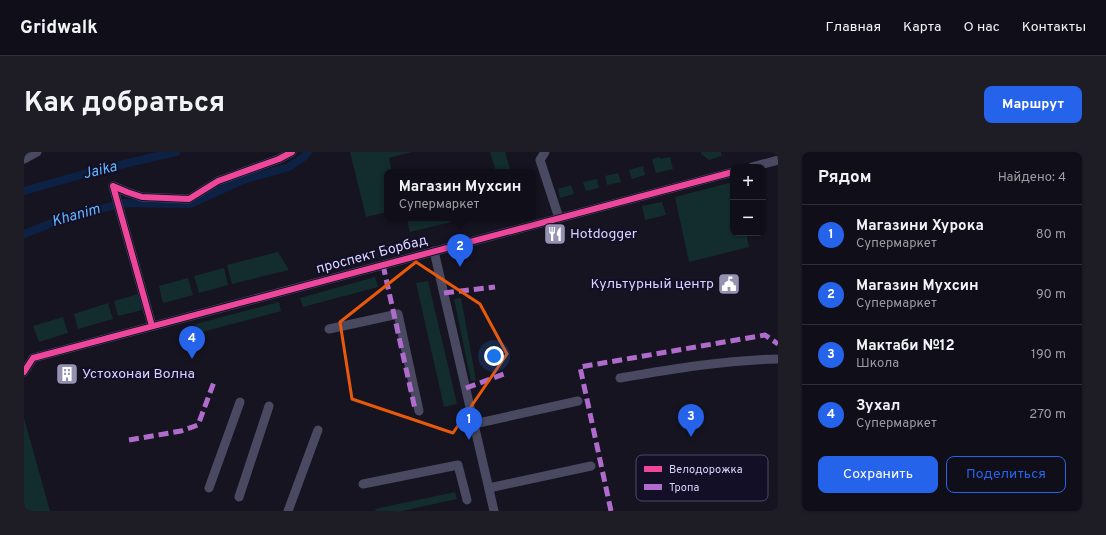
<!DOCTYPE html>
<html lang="ru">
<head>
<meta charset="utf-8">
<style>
  :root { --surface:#100f19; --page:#1e1d26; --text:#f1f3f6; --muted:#9c9ca2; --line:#302f38; --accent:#2563eb }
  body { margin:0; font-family:Overpass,sans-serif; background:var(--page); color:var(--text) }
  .controls { position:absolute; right:12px; top:12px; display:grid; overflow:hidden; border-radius:8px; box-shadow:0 1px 3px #0004 }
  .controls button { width:36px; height:36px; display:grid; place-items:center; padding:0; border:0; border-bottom:1px solid var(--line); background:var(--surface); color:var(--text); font:20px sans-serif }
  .you { position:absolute; left:470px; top:204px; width:14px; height:14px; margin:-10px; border:3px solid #fff; border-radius:50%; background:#1a73e8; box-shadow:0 0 0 6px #1a73e833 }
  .badge { display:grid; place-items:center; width:26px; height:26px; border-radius:50%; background:var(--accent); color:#fff; font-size:13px; font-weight:700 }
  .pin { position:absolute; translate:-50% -33px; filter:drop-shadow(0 1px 2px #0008) }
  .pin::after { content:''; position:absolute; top:21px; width:14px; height:12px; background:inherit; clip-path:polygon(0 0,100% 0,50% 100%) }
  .popup { position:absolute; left:360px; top:17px; width:152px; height:52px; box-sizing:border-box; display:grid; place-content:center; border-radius:8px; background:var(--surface); filter:drop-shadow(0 1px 3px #0005); font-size:13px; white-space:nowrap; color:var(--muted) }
  .popup b { font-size:15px; color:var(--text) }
  .popup::after { content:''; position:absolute; left:50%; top:100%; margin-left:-8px; border:8px solid transparent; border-top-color:var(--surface) }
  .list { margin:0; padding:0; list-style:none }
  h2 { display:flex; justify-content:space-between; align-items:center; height:52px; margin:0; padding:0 16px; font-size:17px }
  h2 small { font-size:13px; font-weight:400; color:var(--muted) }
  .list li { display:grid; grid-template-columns:26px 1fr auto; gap:12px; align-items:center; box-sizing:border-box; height:60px; padding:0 16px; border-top:1px solid var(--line) }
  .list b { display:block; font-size:15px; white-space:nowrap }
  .list p { margin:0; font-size:13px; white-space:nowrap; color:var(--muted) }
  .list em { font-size:13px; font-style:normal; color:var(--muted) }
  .actions { display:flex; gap:8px; padding:12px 16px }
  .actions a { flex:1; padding:9px 0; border:1px solid var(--accent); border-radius:8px; text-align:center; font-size:14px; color:var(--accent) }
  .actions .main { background:var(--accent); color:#fff }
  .map { position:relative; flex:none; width:754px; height:359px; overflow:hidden; border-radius:8px }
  header { display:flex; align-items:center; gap:24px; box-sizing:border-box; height:56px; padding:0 20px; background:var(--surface); border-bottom:1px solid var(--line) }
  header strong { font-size:19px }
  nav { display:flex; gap:22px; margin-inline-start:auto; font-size:14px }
  .intro { display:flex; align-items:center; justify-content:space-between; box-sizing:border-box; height:96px; padding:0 24px }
  h1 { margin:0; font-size:28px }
  .button { padding:10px 18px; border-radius:8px; background:var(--accent); color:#fff; font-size:14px; font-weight:700 }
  main { display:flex; gap:24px; padding:0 24px }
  aside { flex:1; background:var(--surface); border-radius:8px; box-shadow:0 1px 3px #0004 }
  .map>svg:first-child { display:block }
  .green { fill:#132c2d }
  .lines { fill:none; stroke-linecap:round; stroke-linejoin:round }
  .canal { stroke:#0d2144; stroke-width:8 }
  .minor { stroke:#4a4962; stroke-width:9 }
  .quiet { stroke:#b06ccc; stroke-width:5; stroke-dasharray:10 5; stroke-linecap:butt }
  .cycleway-casing { stroke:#130f26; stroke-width:8 }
  .cycleway { stroke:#ed469a; stroke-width:6 }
  .marked { fill:none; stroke:#e8590c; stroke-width:3; stroke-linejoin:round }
  .labels { text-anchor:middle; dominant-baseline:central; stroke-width:4; stroke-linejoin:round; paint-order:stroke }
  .poi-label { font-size:14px; fill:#d9d4ff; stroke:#130f26; text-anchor:start }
  .street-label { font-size:14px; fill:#d9d4ff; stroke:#130f26 }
  .water-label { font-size:15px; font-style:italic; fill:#62b6ff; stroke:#130f26 }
  .key { fill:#130f26; stroke:#4e4a67; stroke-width:1 }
  .key-label { font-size:11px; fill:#d9d4ff }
</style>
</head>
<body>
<header>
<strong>Gridwalk</strong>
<nav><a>Главная</a><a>Карта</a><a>О нас</a><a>Контакты</a></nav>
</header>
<div class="intro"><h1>Как добраться</h1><a class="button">Маршрут</a></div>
<main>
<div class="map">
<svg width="754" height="359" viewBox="0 0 754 359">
  <rect width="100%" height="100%" fill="#161421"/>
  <!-- green -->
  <g class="green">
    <polygon points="326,0 388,0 365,6 368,20 363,20 363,60 342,65"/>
    <polygon points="466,0 481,0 487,20 472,20"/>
    <polygon points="677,0 697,0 698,4 685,8 677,2"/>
    <polygon points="636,5 636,7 646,5 649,17 632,21 628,7"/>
    <polygon points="619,14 621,23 608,27 605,18"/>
    <polygon points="594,21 597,30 583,33 581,24"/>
    <polygon points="573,27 575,36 562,39 559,30"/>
    <polygon points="709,30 709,81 722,81 725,95 665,110 651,45"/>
    <polygon points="547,33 550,42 536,46 534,37"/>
    <polygon points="638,50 642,63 621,68 618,54"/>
    <polygon points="393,66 426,66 427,70 386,80 383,68"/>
    <polygon points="254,100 265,118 208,132 203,113"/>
    <polygon points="200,116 204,133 175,141 170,124"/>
    <polygon points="351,125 354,135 279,155 276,146"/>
    <polygon points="164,126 169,143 139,151 135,134"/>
    <polygon points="404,129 433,252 420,255 392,131"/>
    <polygon points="114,142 118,158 94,164 90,149"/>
    <polygon points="437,146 452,228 447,229 430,147"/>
    <polygon points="255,150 257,159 174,181 172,172"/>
    <polygon points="84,151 89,167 54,177 50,162"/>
    <polygon points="39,165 44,181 15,190 9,174"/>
    <polygon points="0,266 26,359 0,359"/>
    <polygon points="431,340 433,347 378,359 352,359 351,357"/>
  </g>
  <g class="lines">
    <!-- canal -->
    <g class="canal">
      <polyline points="0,39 78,17 152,0"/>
      <polyline points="0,82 33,69 99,51 166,52 219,28 265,15 281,4 284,0"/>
    </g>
    <!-- minor -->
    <g class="minor">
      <polyline points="521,0 516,8 535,66"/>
      <polyline points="0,7 13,0"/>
      <polyline points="728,15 754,8"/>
      <polyline points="410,99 470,359"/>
      <polyline points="128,174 89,34 103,40 118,45 165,47 194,29 255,7 268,0"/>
      <polyline points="305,177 374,162 395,259"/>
      <polyline points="0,220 9,206 709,20"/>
      <path d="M596,226C648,217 701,208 754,207"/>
      <polyline points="450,272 554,249"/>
      <polyline points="339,332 434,313 443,348"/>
      <polyline points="185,336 216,250"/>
      <polyline points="465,336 567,314"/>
      <polyline points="215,345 245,254"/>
      <polyline points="264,359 294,278"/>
    </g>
    <!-- quiet -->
    <g class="quiet">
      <polyline points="359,113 391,257"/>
      <polyline points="420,141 471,135"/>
      <polyline points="442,236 480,222"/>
      <polyline points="105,288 157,279 174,273 190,230"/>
      <polyline points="587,359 556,215 741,183 754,192"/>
    </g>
    <!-- cycleway casing -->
    <g class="cycleway-casing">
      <g id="cycleway">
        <polyline points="128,174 89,34 103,40 118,45 165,47 194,29 255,7 268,0"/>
        <polyline points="0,220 9,206 709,20"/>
      </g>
    </g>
    <!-- cycleway -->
    <use href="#cycleway" class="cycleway"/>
  </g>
  <!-- marked area -->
  <path class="marked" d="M392,110L456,152L483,202L429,281L328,247L316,170Z"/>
  <!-- icons -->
  <defs>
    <g id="restaurant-square" transform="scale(1.15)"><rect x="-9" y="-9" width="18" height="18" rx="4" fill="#9591b1" stroke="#130f26"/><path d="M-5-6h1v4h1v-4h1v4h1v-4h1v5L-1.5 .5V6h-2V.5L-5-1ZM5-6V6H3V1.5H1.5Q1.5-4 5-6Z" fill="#fff"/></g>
    <g id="civic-square" transform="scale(1.15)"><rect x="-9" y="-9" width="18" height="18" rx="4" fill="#9591b1" stroke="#130f26"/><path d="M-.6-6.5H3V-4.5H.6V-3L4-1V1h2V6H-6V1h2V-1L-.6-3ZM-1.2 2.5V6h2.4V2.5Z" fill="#fff"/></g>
    <g id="building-square" transform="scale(1.15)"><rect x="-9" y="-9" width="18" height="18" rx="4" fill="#9591b1" stroke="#130f26"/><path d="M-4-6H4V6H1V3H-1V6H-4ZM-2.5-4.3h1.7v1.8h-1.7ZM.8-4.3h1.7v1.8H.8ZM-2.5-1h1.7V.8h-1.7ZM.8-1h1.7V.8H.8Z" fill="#fff"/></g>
  </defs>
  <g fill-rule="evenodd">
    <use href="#restaurant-square" x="531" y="82"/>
    <use href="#civic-square" x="705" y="132"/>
    <use href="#building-square" x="43" y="222"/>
  </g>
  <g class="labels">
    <!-- poi labels -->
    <g class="poi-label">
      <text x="546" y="82">Hotdogger</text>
      <text x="690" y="132" text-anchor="end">Культурный центр</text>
      <text x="58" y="222">Устохонаи Волна</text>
    </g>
    <!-- street labels -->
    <g class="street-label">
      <text transform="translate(348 103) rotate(-15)">проспект Борбад</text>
    </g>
    <!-- water labels -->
    <g class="water-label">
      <text transform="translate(76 19) rotate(-14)">Jaika</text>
      <text transform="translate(52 64) rotate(-16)">Khanim</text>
    </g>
  </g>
  <!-- legend -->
  <rect x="612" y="303" width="132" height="46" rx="6" class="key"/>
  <rect x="620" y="314" width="18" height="6" fill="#ed469a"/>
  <rect x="620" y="332" width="18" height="6" fill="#b06ccc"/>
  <g class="key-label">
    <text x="645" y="321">Велодорожка</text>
    <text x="645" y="339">Тропа</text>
  </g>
</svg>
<div class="controls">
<button>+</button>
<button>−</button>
</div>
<div class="you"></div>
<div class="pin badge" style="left:445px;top:288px">1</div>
<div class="pin badge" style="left:436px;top:115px">2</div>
<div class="popup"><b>Магазин Мухсин</b>Супермаркет</div>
<div class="pin badge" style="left:667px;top:285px">3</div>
<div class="pin badge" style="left:168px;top:207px">4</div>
</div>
<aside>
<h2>Рядом<small>Найдено: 4</small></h2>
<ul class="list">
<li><span class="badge">1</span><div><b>Магазини Хурока</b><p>Супермаркет</p></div><em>80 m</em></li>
<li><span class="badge">2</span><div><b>Магазин Мухсин</b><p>Супермаркет</p></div><em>90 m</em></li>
<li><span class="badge">3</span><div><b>Мактаби №12</b><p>Школа</p></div><em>190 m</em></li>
<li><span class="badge">4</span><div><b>Зухал</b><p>Супермаркет</p></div><em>270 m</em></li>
</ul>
<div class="actions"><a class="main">Сохранить</a><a>Поделиться</a></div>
</aside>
</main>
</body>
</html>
